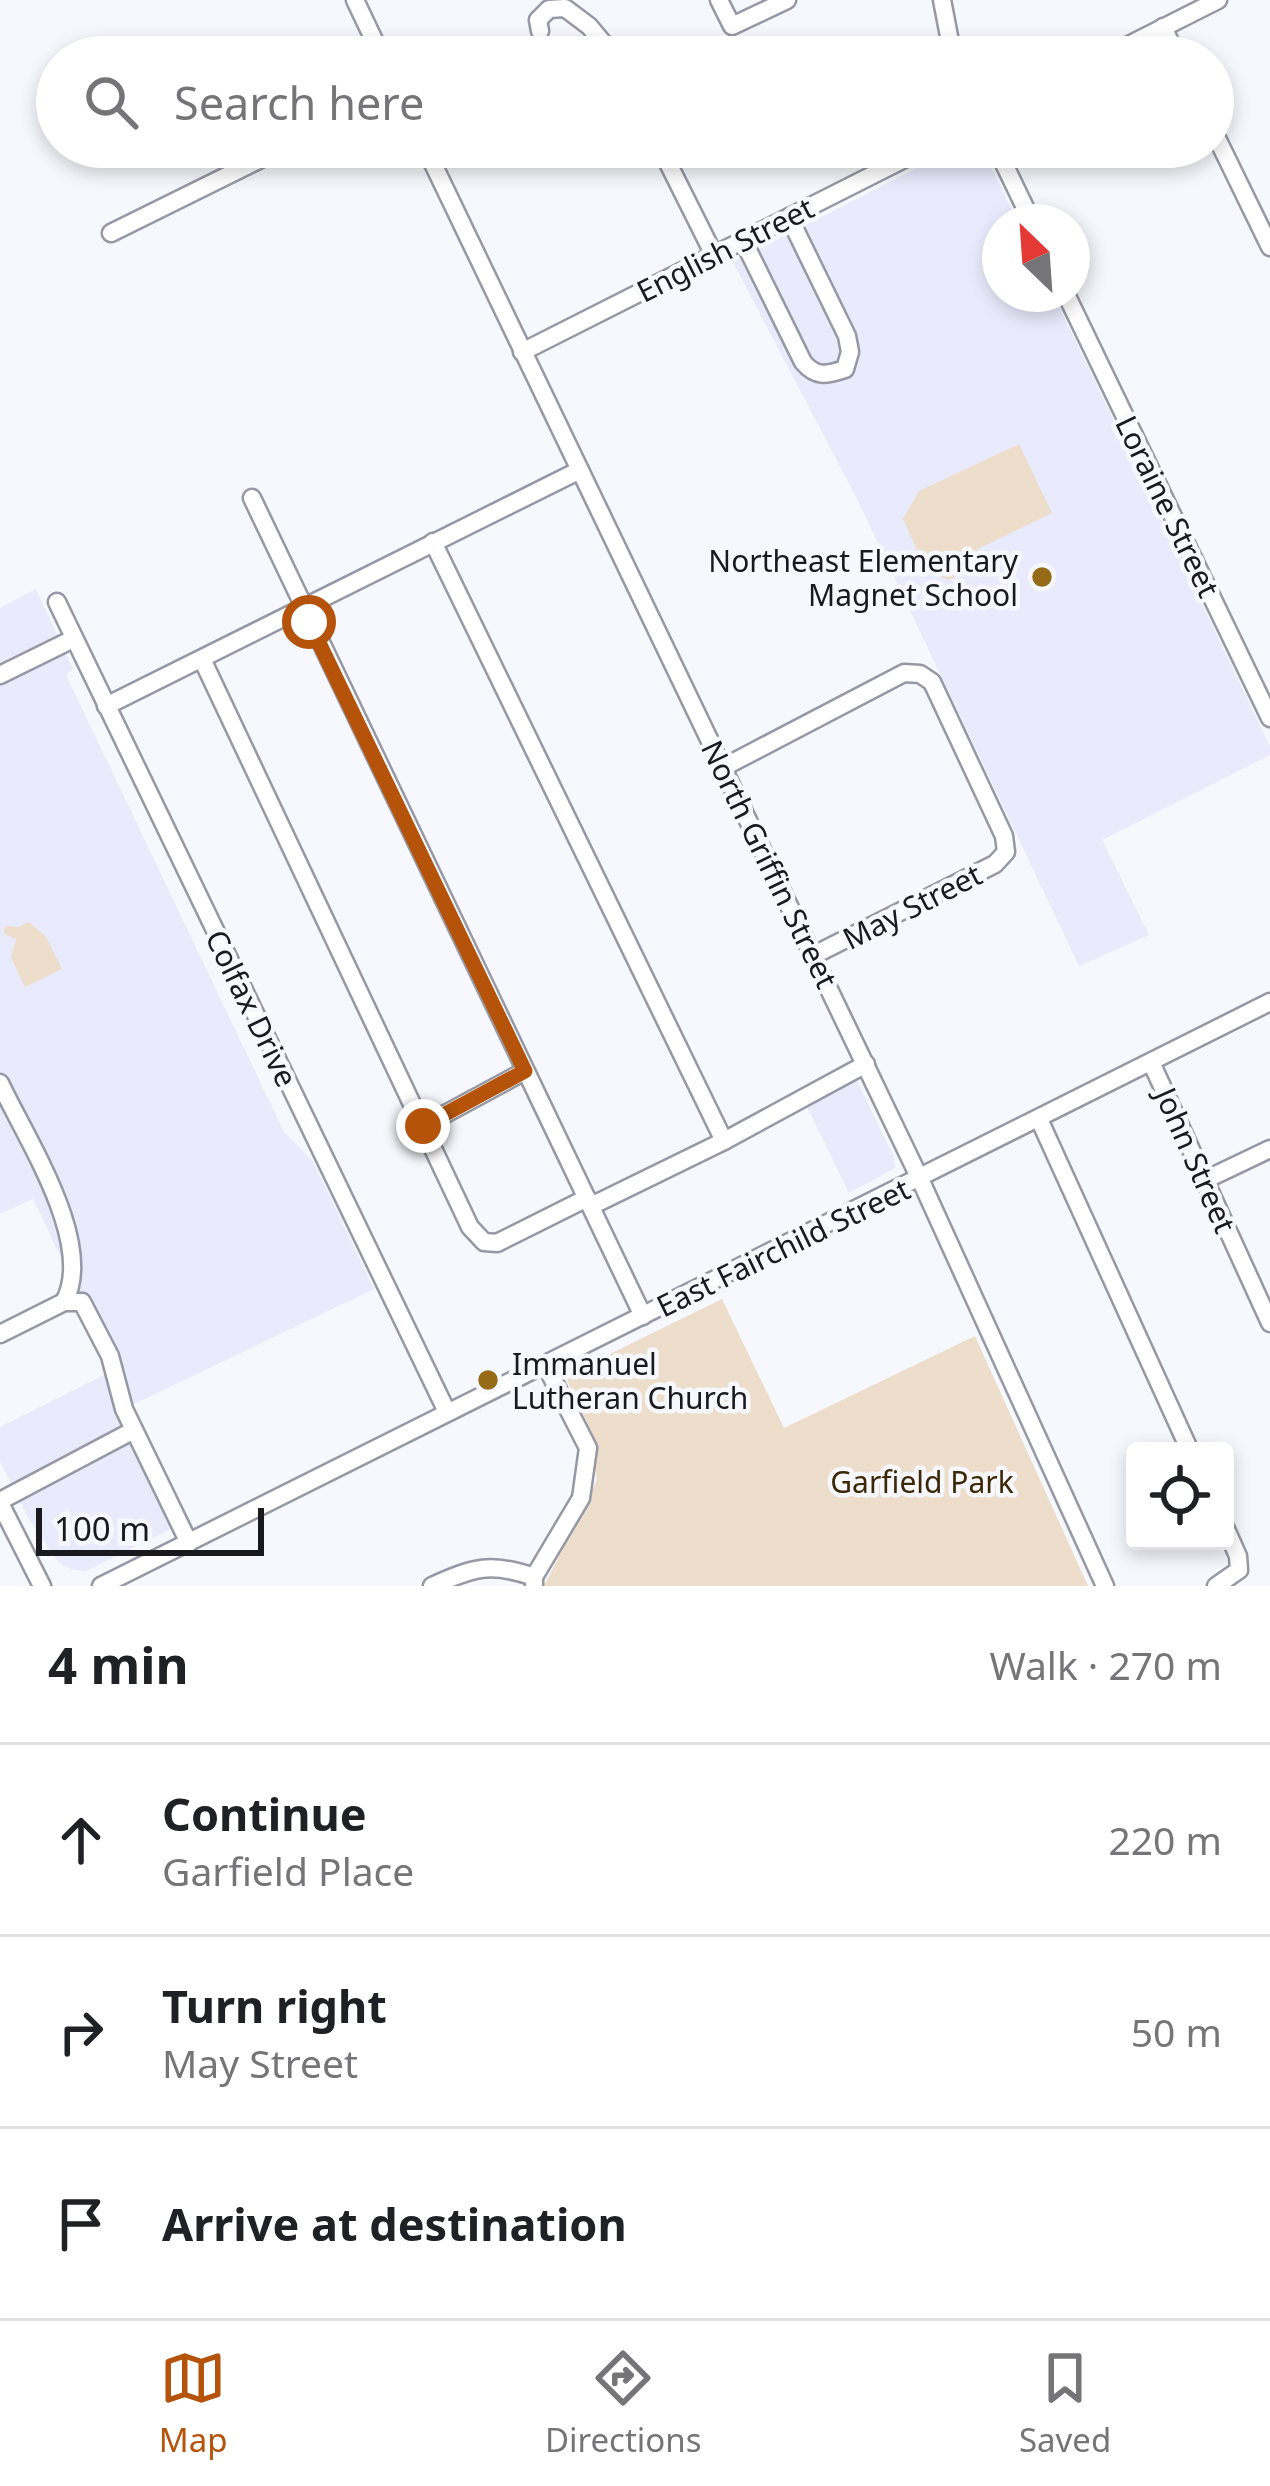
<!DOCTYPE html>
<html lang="en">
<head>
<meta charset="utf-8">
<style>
  :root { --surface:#fff; --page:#f2f2f2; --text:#202124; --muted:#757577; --line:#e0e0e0; --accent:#b45309 }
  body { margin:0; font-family:"Noto Sans",sans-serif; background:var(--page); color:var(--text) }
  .controls { position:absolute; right:36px; bottom:36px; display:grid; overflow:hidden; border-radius:12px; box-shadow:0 6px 18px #0003 }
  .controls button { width:108px; height:108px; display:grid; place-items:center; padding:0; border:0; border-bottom:3px solid var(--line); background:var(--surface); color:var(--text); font:60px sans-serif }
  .compass { position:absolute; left:982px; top:204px; width:108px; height:108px; border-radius:50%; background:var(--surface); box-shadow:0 6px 18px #0003; rotate:335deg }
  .scale { position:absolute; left:36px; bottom:30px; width:228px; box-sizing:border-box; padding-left:12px; border:6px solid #19191e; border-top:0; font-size:33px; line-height:42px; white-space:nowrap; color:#19191e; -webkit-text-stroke:9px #f7f8fd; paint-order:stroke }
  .stop { position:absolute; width:36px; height:36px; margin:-27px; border:9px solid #b45309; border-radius:50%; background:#fff }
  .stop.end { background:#b45309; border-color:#fff; box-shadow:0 3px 12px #0008 }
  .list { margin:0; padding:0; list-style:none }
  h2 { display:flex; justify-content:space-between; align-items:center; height:156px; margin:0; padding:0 48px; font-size:51px }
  h2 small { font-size:39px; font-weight:400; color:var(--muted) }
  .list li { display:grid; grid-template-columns:78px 1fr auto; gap:36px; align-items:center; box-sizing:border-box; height:192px; padding:0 48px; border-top:3px solid var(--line) }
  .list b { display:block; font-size:45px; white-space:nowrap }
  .list p { margin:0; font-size:39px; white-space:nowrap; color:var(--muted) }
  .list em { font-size:39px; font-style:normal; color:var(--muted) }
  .icon { flex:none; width:66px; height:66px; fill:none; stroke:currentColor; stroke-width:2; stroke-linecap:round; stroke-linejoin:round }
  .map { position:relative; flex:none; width:1270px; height:1586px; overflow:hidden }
  .search { position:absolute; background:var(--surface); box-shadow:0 6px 18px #0003; left:36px; right:36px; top:36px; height:132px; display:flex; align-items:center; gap:30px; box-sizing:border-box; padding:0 42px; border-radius:66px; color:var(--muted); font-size:45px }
  .sheet { height:732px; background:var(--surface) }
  nav { display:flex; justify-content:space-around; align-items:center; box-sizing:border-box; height:168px; border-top:3px solid var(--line); background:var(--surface); font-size:33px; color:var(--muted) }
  nav a { display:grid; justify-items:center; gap:6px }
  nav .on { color:var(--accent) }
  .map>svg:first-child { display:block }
  .built { fill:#e9ebfc }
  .green { fill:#ecdeca }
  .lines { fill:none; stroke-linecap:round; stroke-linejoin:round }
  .minor-casing { stroke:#9698a5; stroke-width:21 }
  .minor { stroke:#fff; stroke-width:16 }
  .route { stroke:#b45309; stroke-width:15 }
  .poi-dot { fill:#966b18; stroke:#f7f8fd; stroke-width:4.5 }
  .labels { text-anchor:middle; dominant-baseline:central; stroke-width:9; stroke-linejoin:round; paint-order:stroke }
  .street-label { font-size:30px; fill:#19191e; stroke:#f7f8fd }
  .poi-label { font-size:30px; fill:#19191e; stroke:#f7f8fd; text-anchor:end }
  .park-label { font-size:30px; fill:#3c2804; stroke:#f7f8fd }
</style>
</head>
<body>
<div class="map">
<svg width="1270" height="1586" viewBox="0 0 1270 1586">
  <rect width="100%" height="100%" fill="#f7f8fd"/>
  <!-- built -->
  <g class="built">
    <polygon points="958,147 981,147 1018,222 1000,222 1000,294 1053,294 1270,746 1270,755 1102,840 1149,935 1079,966 858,501 733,262"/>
    <polygon points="36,589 73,669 66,675 284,1132 313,1161 374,1289 124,1409 181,1524 86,1571 73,1570 59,1563 28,1518 0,1462 0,1427 114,1370 33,1199 0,1214 0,608"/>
    <polygon points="852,1071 894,1157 895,1168 849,1193 802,1097"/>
  </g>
  <!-- green -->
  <g class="green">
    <polygon points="1019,444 1052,513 978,549 962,573 949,580 927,571 925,551 917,550 903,519 919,491"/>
    <polygon points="29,922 46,937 62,969 25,987 11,958 16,939 4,934 5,926 18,927"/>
    <polygon points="722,1299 784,1428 975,1336 1088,1586 544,1586 597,1480 587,1423 565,1376"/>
  </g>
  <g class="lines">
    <!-- minor casing -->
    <g class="minor-casing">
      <g id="minor">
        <polyline points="355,0 382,57"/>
        <polyline points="719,0 732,26 787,0"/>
        <polyline points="942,0 953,57"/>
        <polyline points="1163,27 1177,57"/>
        <polyline points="540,31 538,20 549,9 565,8 589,26 615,57"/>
        <polyline points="1105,57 1218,0"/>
        <polyline points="1213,130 1270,247"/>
        <polyline points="425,147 920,1179 1105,1586"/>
        <polyline points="660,147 714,255"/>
        <polyline points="996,147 1032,222"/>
        <polyline points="111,233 285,147"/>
        <path d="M743,240L803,362C816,378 827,375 845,369L850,352L847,336L789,217"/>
        <polyline points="1066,294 1270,718"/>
        <polyline points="522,352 928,147"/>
        <polyline points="252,498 643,1316"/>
        <polyline points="433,542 724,1141"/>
        <polyline points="57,602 447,1412"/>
        <polyline points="202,659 470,1227 484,1242 497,1243 587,1198"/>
        <polyline points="0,675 73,639"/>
        <polyline points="106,706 580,470"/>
        <polyline points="724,767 904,673 920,674 932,682 1004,836 1006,852 995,864 814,955"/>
        <polyline points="1151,1062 1270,1323"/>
        <path d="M0,1083C26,1139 96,1244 64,1302"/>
        <polyline points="1039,1119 1190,1451"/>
        <polyline points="423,1126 525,1071"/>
        <polyline points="1205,1180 1270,1149"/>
        <polyline points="591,1206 724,1141 866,1064"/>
        <polyline points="0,1334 64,1302 82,1302 110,1356 124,1409 189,1543"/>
        <polyline points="0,1501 134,1430"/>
        <polyline points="0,1503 42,1586"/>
        <polyline points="101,1586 1270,1002"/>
        <path d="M432,1586C474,1567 491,1562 534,1577"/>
        <polyline points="534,1586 534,1577 581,1498 588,1448 545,1364"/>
        <polyline points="1216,1586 1239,1570 1238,1556 1225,1527"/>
      </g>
    </g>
    <!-- minor -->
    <use href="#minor" class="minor"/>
  </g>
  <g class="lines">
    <!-- route -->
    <polyline class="route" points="309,622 525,1071 423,1126"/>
  </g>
  <!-- markers -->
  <g class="poi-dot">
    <circle cx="1042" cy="577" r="12"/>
    <circle cx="488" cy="1380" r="12"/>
  </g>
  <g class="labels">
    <!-- street labels -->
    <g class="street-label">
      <text transform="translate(725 249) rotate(-27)">English Street</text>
      <text transform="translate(1168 506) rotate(64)">Loraine Street</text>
      <text transform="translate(770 864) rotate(64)">North Griffin Street</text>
      <text transform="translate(912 906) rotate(-27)">May Street</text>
      <text transform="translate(252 1008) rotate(64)">Colfax Drive</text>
      <text transform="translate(1196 1160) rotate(66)">John Street</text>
      <text transform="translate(783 1247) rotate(-26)">East Fairchild Street</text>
    </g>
    <!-- poi labels -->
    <g class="poi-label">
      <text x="1018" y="560">Northeast Elementary<tspan x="1018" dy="34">Magnet School</tspan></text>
      <text x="512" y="1363" text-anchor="start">Immanuel<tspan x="512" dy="34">Lutheran Church</tspan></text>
    </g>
    <!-- park labels -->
    <g class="park-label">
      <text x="922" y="1481">Garfield Park</text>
    </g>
  </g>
</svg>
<div class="controls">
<button><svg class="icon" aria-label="locate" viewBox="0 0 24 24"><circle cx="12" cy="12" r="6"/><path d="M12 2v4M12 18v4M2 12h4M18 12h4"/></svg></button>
</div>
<svg class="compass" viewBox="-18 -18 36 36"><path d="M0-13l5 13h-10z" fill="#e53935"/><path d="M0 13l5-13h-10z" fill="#757577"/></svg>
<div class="scale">100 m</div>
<div class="stop" style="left:309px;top:622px"></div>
<div class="stop end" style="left:423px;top:1126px"></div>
<div class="search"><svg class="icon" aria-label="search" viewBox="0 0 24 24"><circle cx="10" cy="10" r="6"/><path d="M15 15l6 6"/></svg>Search here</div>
</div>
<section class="sheet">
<h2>4 min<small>Walk · 270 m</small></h2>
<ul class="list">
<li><svg class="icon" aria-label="ahead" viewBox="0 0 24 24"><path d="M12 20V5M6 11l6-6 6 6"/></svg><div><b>Continue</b><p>Garfield Place</p></div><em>220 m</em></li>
<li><svg class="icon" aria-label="right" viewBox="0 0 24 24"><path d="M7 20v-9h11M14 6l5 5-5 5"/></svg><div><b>Turn right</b><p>May Street</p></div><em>50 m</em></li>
<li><svg class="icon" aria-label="arrive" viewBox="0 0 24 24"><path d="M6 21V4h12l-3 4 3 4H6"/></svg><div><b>Arrive at destination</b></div></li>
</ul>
</section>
<nav>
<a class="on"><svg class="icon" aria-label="map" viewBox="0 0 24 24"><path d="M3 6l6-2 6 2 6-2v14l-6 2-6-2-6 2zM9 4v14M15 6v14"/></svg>Map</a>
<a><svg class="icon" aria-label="directions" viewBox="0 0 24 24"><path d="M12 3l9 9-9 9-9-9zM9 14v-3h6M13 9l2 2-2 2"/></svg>Directions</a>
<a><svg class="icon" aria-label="saved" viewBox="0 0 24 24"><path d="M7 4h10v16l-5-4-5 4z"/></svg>Saved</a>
</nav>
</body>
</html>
